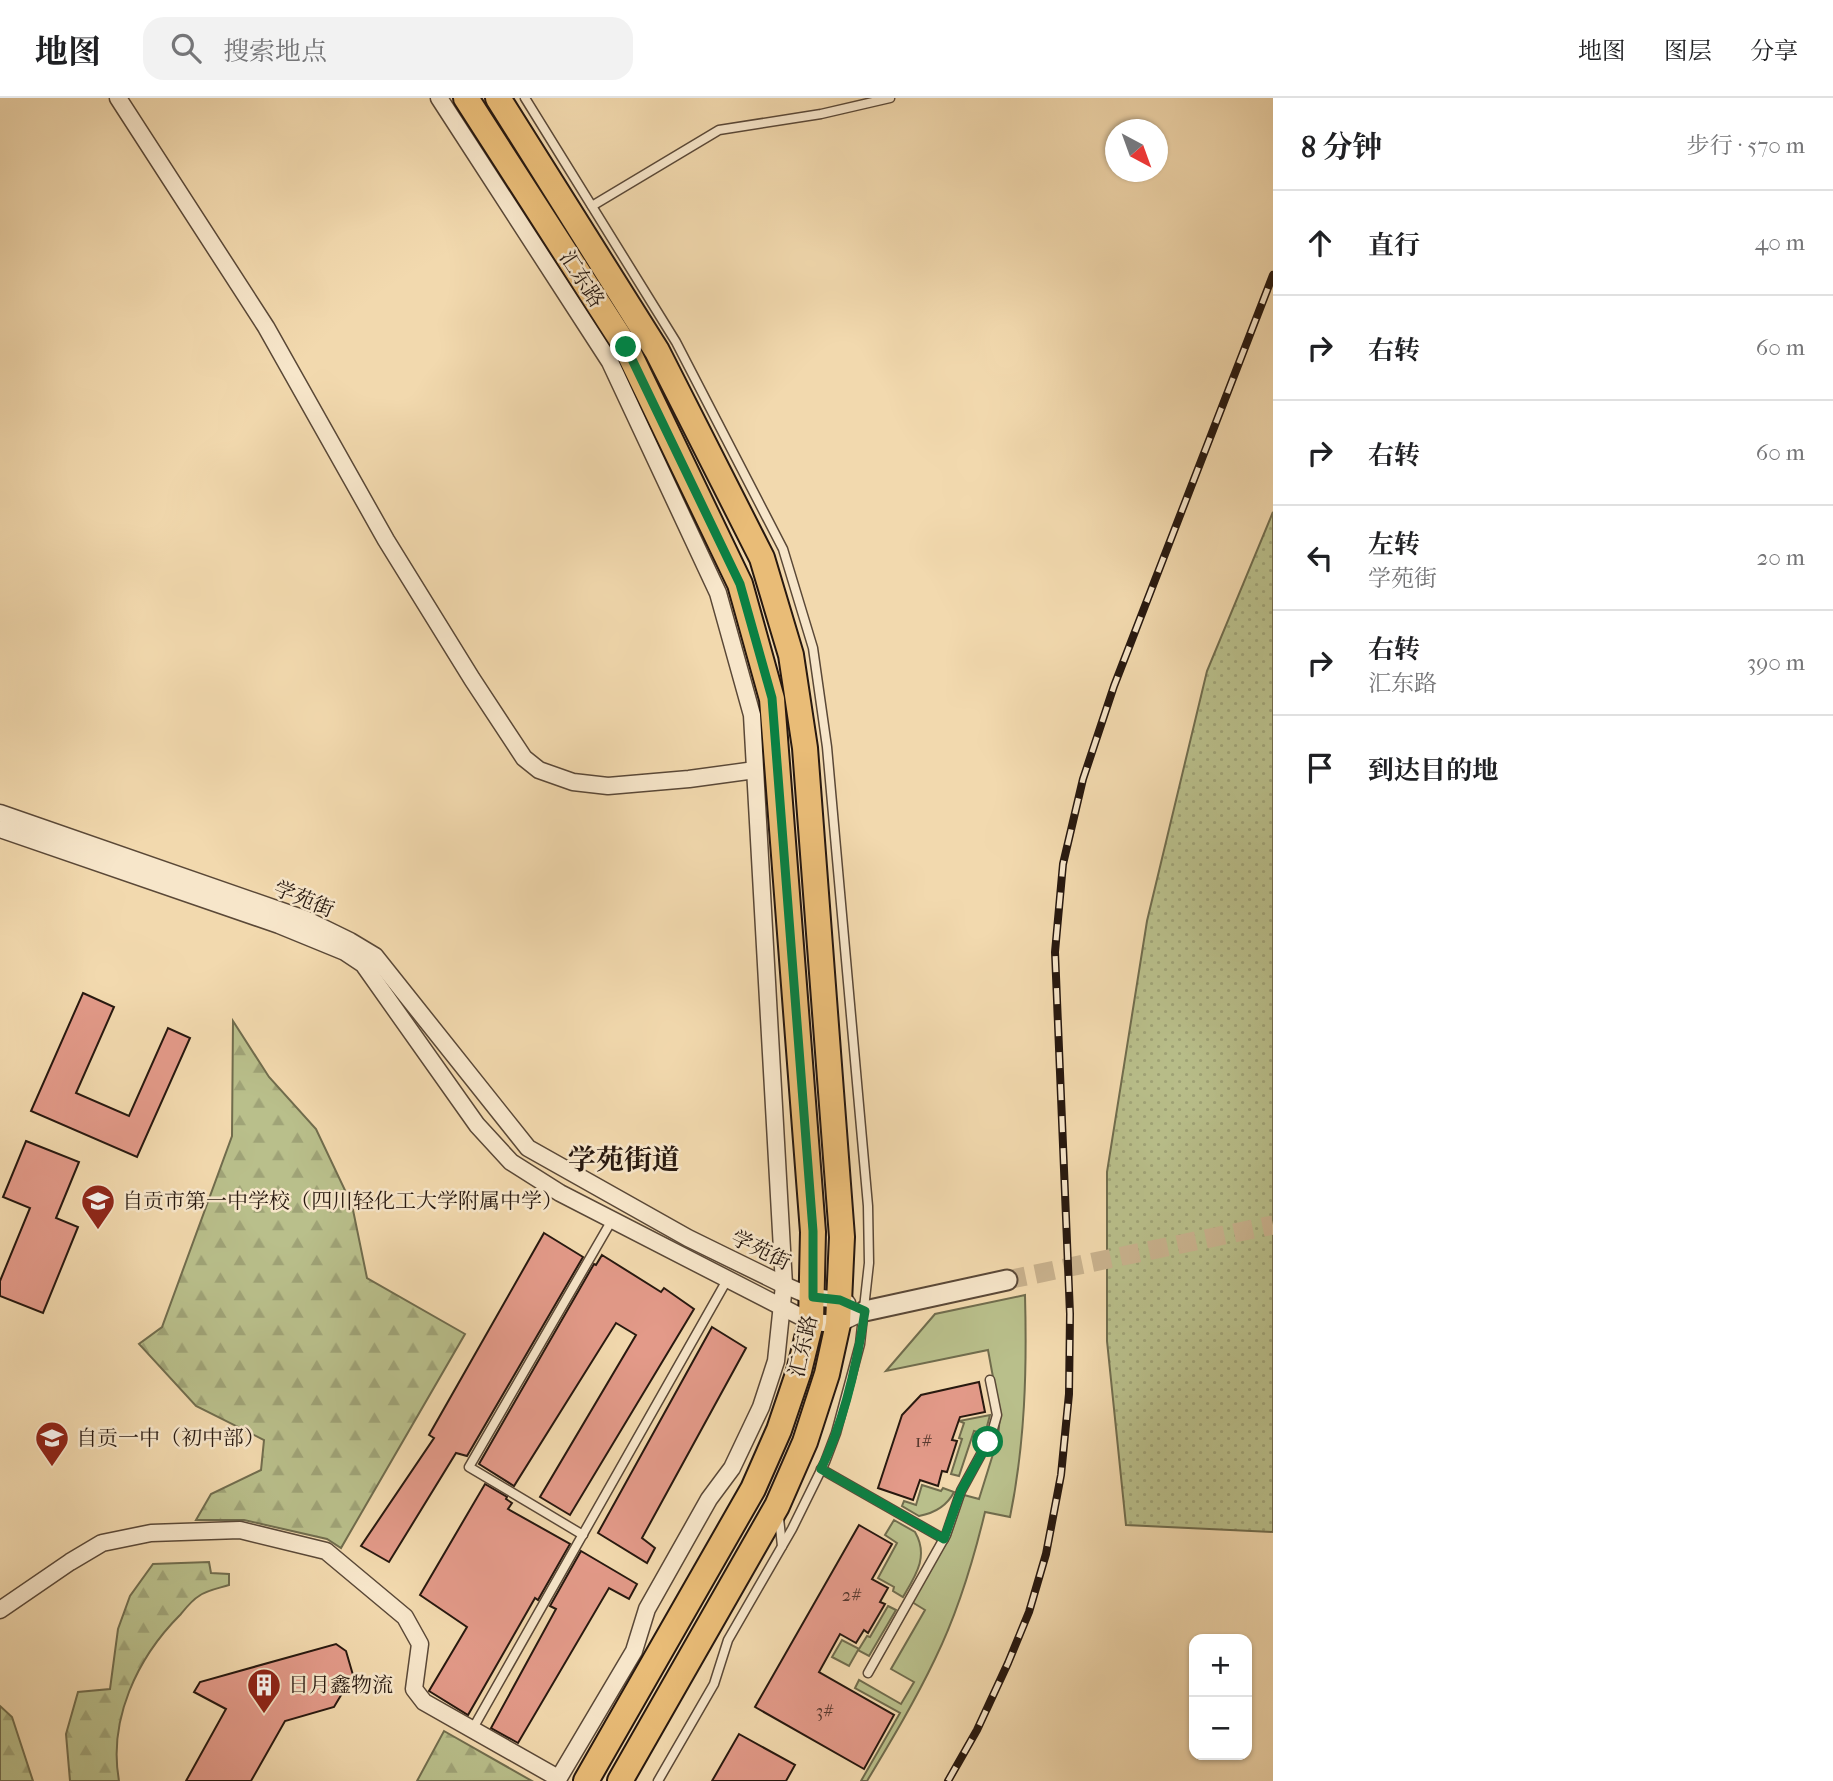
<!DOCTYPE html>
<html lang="zh">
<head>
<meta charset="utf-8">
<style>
  :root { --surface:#fff; --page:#f2f2f2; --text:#202124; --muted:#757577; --line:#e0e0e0 }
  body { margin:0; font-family:"IM FELL French Canon","Noto Serif SC",serif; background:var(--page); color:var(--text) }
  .controls { position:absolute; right:21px; bottom:21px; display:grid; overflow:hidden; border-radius:14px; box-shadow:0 2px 5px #0004 }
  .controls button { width:63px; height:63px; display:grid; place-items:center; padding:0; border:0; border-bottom:2px solid var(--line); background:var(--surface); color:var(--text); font:35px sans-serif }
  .compass { position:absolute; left:1105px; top:21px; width:63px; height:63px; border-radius:50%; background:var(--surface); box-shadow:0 2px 5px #0004; rotate:139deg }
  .stop { position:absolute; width:21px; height:21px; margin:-16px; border:5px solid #0b8043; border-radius:50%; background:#fff }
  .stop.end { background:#0b8043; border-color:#fff; box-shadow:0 2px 7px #0008 }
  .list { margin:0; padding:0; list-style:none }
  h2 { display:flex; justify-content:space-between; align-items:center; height:91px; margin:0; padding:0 28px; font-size:30px }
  h2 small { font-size:23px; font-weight:400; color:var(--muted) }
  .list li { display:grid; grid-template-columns:46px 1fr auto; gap:21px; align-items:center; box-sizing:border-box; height:105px; padding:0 28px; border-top:2px solid var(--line) }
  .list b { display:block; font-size:26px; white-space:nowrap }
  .list p { margin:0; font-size:23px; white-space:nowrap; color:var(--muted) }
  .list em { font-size:23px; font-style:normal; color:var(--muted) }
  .icon { flex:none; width:38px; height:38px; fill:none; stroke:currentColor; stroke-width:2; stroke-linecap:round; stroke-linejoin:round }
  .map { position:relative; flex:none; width:1273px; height:1683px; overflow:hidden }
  header { display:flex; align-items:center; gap:42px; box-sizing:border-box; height:98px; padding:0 35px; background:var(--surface); border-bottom:2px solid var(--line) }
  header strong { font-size:33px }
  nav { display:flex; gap:38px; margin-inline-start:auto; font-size:24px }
  .search { width:490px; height:63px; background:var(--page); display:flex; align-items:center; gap:18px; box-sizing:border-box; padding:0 24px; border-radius:21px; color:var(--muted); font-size:26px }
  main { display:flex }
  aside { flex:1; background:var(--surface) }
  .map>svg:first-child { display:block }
  .grass { fill:#b9bf8b; stroke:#706c4d; stroke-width:2 }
  .forest { fill:url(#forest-firs); stroke:#706c4d; stroke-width:2 }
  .park { fill:url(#park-dots); stroke:#706c4d; stroke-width:2 }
  .building { fill:#e39a89; stroke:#27180f; stroke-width:2 }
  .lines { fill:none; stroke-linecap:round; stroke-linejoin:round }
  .tertiary-tunnel { stroke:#c9b28e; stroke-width:19; stroke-dasharray:19 10; stroke-linecap:butt }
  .service-casing { stroke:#5a4837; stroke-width:11 }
  .minor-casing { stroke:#5a4837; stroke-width:19 }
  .tertiary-casing { stroke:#5a4837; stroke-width:23 }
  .primary-casing { stroke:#27180f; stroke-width:28 }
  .service { stroke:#f7e6ca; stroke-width:8 }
  .minor { stroke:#f7e6ca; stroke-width:16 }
  .tertiary { stroke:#f7e6ca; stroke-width:19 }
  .primary { stroke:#e9bc77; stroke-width:24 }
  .rail-casing { stroke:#27180f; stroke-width:8 }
  .rail { stroke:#f7e6ca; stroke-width:5; stroke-dasharray:16; stroke-linecap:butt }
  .route { stroke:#0b8043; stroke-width:9 }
  .labels { text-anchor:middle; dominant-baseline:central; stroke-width:5; stroke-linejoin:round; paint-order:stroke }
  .number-label { font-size:18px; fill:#56382e }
  .street-label { font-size:21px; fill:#27180f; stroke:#f7e6ca }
  .poi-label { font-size:21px; fill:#27180f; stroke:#f7e6ca; text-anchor:start }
  .district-label { font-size:28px; font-weight:bold; fill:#27180f; stroke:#f7e6ca }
</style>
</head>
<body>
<header>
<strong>地图</strong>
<div class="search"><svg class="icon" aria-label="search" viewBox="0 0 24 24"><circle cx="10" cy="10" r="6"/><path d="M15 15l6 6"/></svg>搜索地点</div>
<nav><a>地图</a><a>图层</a><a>分享</a></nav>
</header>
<main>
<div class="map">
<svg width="1273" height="1683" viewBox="0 0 1273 1683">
  <defs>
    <pattern id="forest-firs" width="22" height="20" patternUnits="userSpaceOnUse" patternTransform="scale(1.75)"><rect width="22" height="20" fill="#b9bf8b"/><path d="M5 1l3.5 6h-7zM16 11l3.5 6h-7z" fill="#9fa377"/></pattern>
    <pattern id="park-dots" width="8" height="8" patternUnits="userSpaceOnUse" patternTransform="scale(1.75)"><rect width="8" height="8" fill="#b9bf8b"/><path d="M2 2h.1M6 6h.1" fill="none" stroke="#9fa377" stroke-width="1.8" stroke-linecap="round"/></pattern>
  </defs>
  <rect width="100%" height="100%" fill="#f2d9ae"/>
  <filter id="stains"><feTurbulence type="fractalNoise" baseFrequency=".00286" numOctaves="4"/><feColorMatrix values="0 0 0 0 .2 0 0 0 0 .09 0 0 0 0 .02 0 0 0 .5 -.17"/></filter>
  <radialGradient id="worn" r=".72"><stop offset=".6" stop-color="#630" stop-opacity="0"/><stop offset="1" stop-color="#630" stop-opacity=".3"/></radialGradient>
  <!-- grass -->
  <g class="grass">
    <path d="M1025,1197C1027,1273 1025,1345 1010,1419L985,1414C973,1464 958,1514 935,1561C915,1603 891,1643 867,1683H861L900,1615L855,1590L859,1582L901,1606L914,1584L891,1571L925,1512L912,1504L950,1438L964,1397L979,1401L998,1340L1000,1317L988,1252L886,1273L935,1216Z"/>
    <polygon points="990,1317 985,1336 974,1333 959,1378 951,1376 962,1341 959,1340 964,1325 959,1323"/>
    <path d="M922,1387L941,1393L943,1390L954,1394C947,1408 935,1415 919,1418L902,1408L904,1403L916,1407Z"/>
    <path d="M894,1422L915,1434C929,1458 916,1477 903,1499L893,1493L894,1489L878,1480L897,1445L885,1437Z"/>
    <polygon points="888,1508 896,1512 869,1558 858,1552 849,1568 832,1559 842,1542 859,1551 867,1538 870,1539"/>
  </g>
  <!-- forest -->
  <g class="forest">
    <polygon points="233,923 269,979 316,1031 352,1107 367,1180 465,1236 341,1450 327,1441 244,1422 196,1422 211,1396 261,1372 264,1342 196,1308 139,1246 162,1229 232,1038"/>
    <path d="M209,1464L211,1475L229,1476V1487C220,1490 207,1492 199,1498C192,1502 185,1511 180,1517C137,1560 108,1622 119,1683H70L66,1636L78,1594L110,1591L118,1531L130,1498L153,1466Z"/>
    <polygon points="0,1608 12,1619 33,1683 0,1683"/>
    <polygon points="444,1633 532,1683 417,1683"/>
  </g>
  <!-- park -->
  <polygon class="park" points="1273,414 1273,1434 1126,1427 1107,1243 1107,1074 1147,823 1207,573"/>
  <!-- building -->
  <g class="building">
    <polygon points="83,895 114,909 76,995 129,1018 168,930 190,940 137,1059 31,1013"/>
    <polygon points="26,1043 79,1064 56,1120 78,1129 43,1215 0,1198 0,1183 30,1110 3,1099"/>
    <polygon points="544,1135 583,1159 467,1358 456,1355 389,1464 361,1448 434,1340 429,1337"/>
    <polygon points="602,1157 661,1194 664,1190 694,1211 570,1417 540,1399 636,1237 616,1225 514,1388 479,1366 594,1166 596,1167"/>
    <polygon points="712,1229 746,1250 642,1440 655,1450 647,1465 598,1435"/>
    <polygon points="979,1284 985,1314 960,1319 952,1342 957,1343 947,1374 942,1373 938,1388 920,1382 913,1402 878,1390 902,1317 921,1297"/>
    <polygon points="485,1386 507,1399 506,1401 512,1405 508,1411 570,1446 538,1502 535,1500 468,1617 429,1593 467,1529 420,1497"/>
    <polygon points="859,1427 892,1446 872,1481 888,1490 880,1504 885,1506 868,1535 864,1532 856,1545 840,1536 819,1574 894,1617 864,1671 755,1609"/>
    <polygon points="581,1453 637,1486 629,1501 609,1490 518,1645 491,1630 556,1511 550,1508"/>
    <polygon points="336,1546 346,1553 353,1577 334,1609 285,1623 251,1683 186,1683 226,1611 194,1594 200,1584"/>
    <polygon points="739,1636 795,1667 786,1683 712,1683"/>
  </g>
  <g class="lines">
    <!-- tertiary-tunnel -->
    <polyline class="tertiary-tunnel" points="1007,1182 1273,1127"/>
    <!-- service casing -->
    <g class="service-casing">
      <g id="service">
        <polyline points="525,0 676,244 783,451 813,550 827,649 868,1108 869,1165 860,1246 836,1335 825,1364 792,1431 728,1542 714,1586 658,1683"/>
        <polyline points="592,108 719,32 821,16 890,0"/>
        <polyline points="821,1371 944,1441"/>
        <polyline points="779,1420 782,1448"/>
        <polyline points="583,1437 469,1369 612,1122"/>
        <polyline points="868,1575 946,1437 961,1393 991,1338 997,1317 990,1282"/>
        <polyline points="472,1632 727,1182"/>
      </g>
    </g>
    <!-- minor casing -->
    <g class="minor-casing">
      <g id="minor">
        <polyline points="118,0 266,229 386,442 472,581 524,660 539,672 573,684 608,688 689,681 755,672"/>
        <polyline points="439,0 610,264 718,495 752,617 784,1187 776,1263 761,1309 732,1370 709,1401 647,1511 634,1553 557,1683"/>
        <polyline points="0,715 305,821 350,843 375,858 528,1050 688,1140 784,1187 812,1199 840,1202 847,1205"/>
        <polyline points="0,731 279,827 345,854 363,866 477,1027 511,1064 560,1095 811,1224 838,1226 865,1213"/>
        <polyline points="0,1512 70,1464 102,1445 151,1435 240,1432 326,1453 405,1519 420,1546 414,1591 424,1604 558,1680"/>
      </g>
    </g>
    <!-- tertiary casing -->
    <g class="tertiary-casing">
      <polyline id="tertiary" points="865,1213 1007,1182"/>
    </g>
    <!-- primary casing -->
    <g class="primary-casing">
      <g id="primary">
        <polyline points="466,0 626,249 740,486 772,601 813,1134 811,1224 799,1273 779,1332 753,1391 586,1683"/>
        <polyline points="498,0 657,253 762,460 791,557 805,650 842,1139 838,1226 827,1276 805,1344 777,1408 620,1683"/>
      </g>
    </g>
    <!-- service -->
    <use href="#service" class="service"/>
    <!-- minor -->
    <use href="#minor" class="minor"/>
    <!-- tertiary -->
    <use href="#tertiary" class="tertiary"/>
    <!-- primary -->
    <use href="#primary" class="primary"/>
    <!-- rail casing -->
    <g class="rail-casing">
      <polyline id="rail" points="948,1683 977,1632 1008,1565 1029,1514 1046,1456 1061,1377 1069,1296 1070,1216 1055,854 1063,766 1083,681 1114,588 1273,177"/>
    </g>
    <!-- rail -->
    <use href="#rail" class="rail"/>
  </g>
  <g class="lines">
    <!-- route -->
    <path class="route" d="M626,249L740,486L772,600L813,1133V1199L840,1202L865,1213C857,1266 845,1322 821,1371L944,1441L961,1393L988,1344"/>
  </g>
  <!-- icons -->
  <defs>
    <g id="school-pin" transform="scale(1.75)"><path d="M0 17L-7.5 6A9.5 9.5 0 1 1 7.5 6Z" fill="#8f2418" stroke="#f7e6ca"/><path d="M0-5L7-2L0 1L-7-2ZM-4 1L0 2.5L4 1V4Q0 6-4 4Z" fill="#fff"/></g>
    <g id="building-pin" transform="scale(1.75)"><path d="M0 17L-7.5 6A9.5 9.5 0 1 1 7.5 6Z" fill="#8f2418" stroke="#f7e6ca"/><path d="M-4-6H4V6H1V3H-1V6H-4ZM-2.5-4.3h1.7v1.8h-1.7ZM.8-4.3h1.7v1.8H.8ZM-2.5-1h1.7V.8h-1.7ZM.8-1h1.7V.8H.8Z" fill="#fff"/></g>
  </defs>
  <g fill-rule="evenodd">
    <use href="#school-pin" x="98" y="1103"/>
    <use href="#school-pin" x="52" y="1340"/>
    <use href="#building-pin" x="264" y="1587"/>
  </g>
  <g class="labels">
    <!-- number labels -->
    <g class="number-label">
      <text x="924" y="1343">1#</text>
      <text x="852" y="1497">2#</text>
      <text x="825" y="1613">3#</text>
    </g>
    <!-- street labels -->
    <g class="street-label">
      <text transform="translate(582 181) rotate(57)">汇东路</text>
      <text transform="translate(304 801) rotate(22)">学苑街</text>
      <text transform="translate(761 1152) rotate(26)">学苑街</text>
      <text transform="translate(803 1248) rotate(-77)">汇东路</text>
    </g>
    <!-- poi labels -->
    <g class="poi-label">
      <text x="122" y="1103">自贡市第一中学校（四川轻化工大学附属中学）</text>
      <text x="76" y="1340">自贡一中（初中部）</text>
      <text x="288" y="1587">日月鑫物流</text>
    </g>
    <!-- district labels -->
    <g class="district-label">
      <text x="624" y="1061">学苑街道</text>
    </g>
  </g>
  <rect width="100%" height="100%" filter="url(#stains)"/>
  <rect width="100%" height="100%" fill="url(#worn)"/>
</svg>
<div class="controls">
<button>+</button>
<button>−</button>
</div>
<svg class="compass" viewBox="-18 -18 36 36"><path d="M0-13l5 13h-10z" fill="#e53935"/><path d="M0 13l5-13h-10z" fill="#757577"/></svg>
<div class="stop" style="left:988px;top:1344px"></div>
<div class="stop end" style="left:626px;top:249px"></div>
</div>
<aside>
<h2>8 分钟<small>步行 · 570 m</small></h2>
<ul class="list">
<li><svg class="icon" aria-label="ahead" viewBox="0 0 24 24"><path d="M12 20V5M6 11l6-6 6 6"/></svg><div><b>直行</b></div><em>40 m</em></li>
<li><svg class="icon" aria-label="right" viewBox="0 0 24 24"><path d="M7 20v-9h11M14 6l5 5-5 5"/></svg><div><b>右转</b></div><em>60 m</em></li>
<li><svg class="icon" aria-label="right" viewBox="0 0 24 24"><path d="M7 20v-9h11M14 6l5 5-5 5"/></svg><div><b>右转</b></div><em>60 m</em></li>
<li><svg class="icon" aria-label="left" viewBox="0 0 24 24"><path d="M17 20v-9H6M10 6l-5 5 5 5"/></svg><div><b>左转</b><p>学苑街</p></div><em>20 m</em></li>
<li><svg class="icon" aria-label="right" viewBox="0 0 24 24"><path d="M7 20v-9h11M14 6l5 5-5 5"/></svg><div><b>右转</b><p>汇东路</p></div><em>390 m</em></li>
<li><svg class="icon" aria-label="arrive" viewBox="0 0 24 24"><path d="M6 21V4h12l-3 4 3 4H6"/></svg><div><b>到达目的地</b></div></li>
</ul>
</aside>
</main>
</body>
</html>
